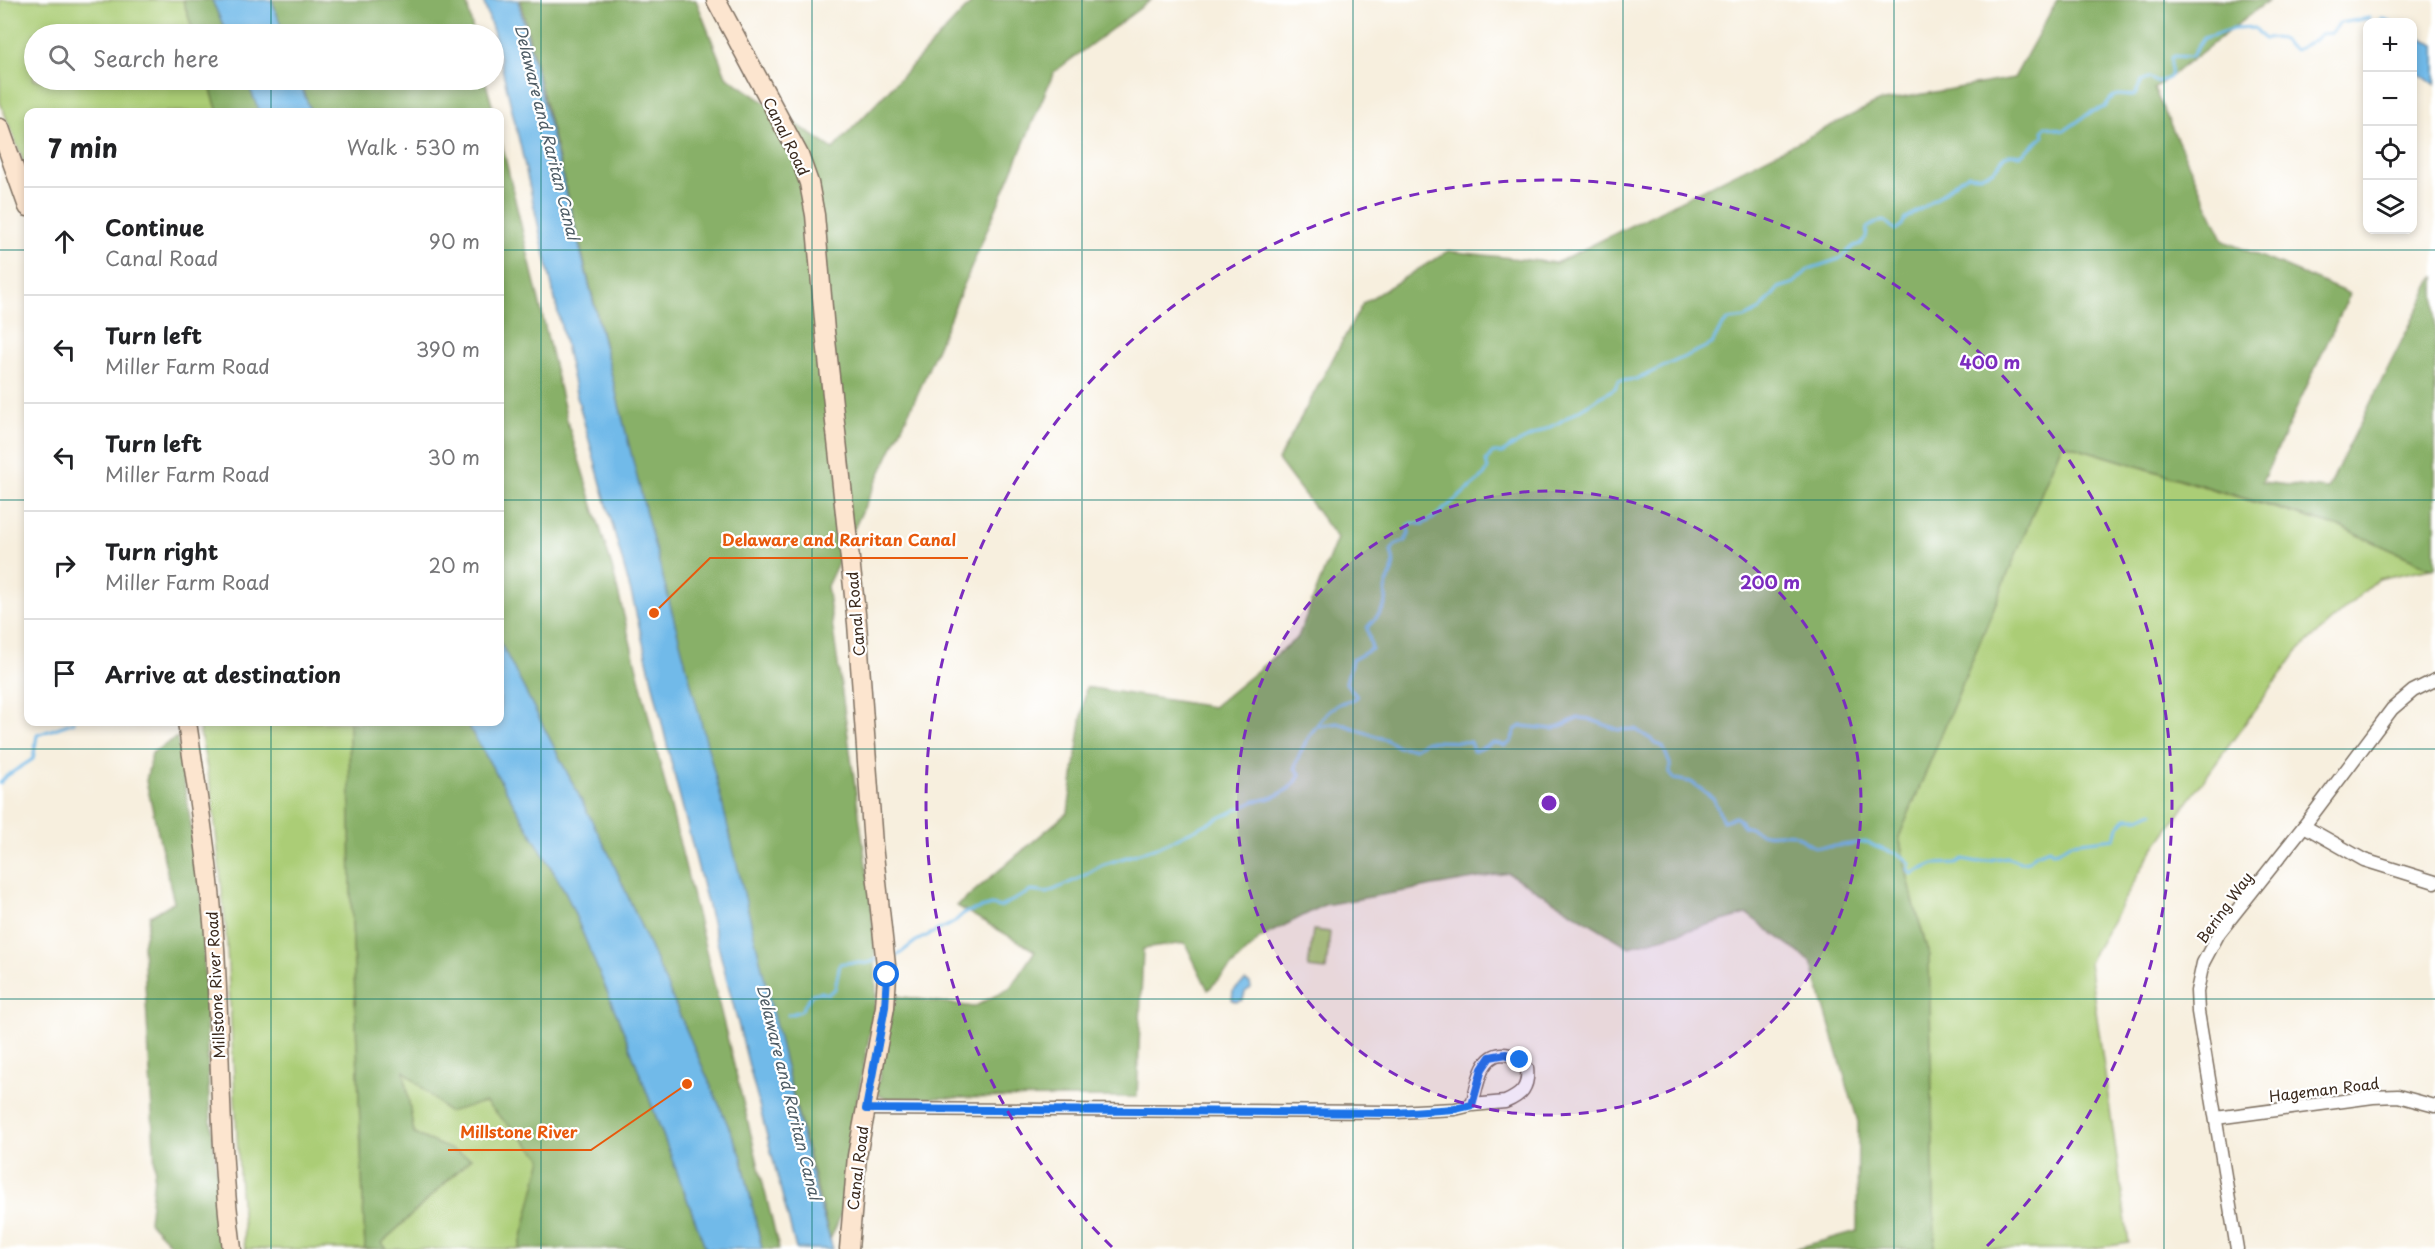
<!DOCTYPE html>
<html lang="en">
<head>
<meta charset="utf-8">
<style>
  :root { --surface:#fff; --page:#f6f6f6; --text:#202124; --muted:#757577; --line:#e0e0e0 }
  body { margin:0; font-family:"Playpen Sans",sans-serif; background:var(--page); color:var(--text) }
  .controls { position:absolute; right:18px; top:18px; display:grid; overflow:hidden; border-radius:12px; box-shadow:0 3px 9px #0003 }
  .controls button { width:54px; height:54px; display:grid; place-items:center; padding:0; border:0; border-bottom:2px solid var(--line); background:var(--surface); color:var(--text); font:30px sans-serif }
  .stop { position:absolute; width:18px; height:18px; margin:-14px; border:4px solid #1a73e8; border-radius:50%; background:#fff }
  .stop.end { background:#1a73e8; border-color:#fff; box-shadow:0 2px 6px #0008 }
  .list { margin:0; padding:0; list-style:none }
  h2 { display:flex; justify-content:space-between; align-items:center; height:78px; margin:0; padding:0 24px; font-size:26px }
  h2 small { font-size:20px; font-weight:400; color:var(--muted) }
  .list li { display:grid; grid-template-columns:39px 1fr auto; gap:18px; align-items:center; box-sizing:border-box; height:108px; padding:0 24px; border-top:2px solid var(--line) }
  .list b { display:block; font-size:22px; white-space:nowrap }
  .list p { margin:0; font-size:20px; white-space:nowrap; color:var(--muted) }
  .list em { font-size:20px; font-style:normal; color:var(--muted) }
  .icon { flex:none; width:33px; height:33px; fill:none; stroke:currentColor; stroke-width:2; stroke-linecap:round; stroke-linejoin:round }
  .map { position:relative; flex:none; width:2435px; height:1249px; overflow:hidden }
  .search { position:absolute; background:var(--surface); box-shadow:0 3px 9px #0003; left:24px; top:24px; width:480px; height:66px; display:flex; align-items:center; gap:15px; box-sizing:border-box; padding:0 21px; border-radius:33px; color:var(--muted); font-size:22px }
  .panel { position:absolute; background:var(--surface); box-shadow:0 3px 9px #0003; left:24px; top:108px; width:480px; height:618px; border-radius:12px }
  .map>svg:first-child { display:block }
  .green { fill:#abcd76; stroke:#737c4a; stroke-width:1.5 }
  .forest { fill:#88b067; stroke:#626d42; stroke-width:1.5 }
  .water { fill:#71bae9; stroke:#567284; stroke-width:1.5 }
  .lines { fill:none; stroke-linecap:round; stroke-linejoin:round }
  .stream { stroke:#71bae9; stroke-width:3 }
  .street-casing { stroke:#7d6f61; stroke-width:15 }
  .secondary-casing { stroke:#7d6f61; stroke-width:21 }
  .street { stroke:#fff; stroke-width:12 }
  .secondary { stroke:#fce5cf; stroke-width:18 }
  .route { stroke:#1a73e8; stroke-width:8 }
  .grid { fill:none; stroke:#0f766e; stroke-width:1.5; stroke-opacity:0.55 }
  .ring { fill:none; stroke:#7b2cbf; stroke-width:3; stroke-dasharray:10 8 }
  .labels { text-anchor:middle; dominant-baseline:central; stroke-width:4.5; stroke-linejoin:round; paint-order:stroke }
  .street-label { font-size:15px; fill:#3b2a1e; stroke:#fff }
  .water-label { font-size:16px; font-style:italic; fill:#4e5c65; stroke:#fff }
  .centre { fill:#7b2cbf; stroke:#fff; stroke-width:3 }
  .ring-label { font-size:18px; text-anchor:middle; font-weight:bold; fill:#7b2cbf; stroke:#fff; stroke-width:4.5; stroke-linejoin:round; paint-order:stroke }
  .leader { fill:none; stroke:#e8590c; stroke-width:2 }
  .callout-dot { fill:#e8590c; stroke:#fff; stroke-width:2 }
  .callout-label { font-size:16px; text-anchor:middle; font-weight:bold; fill:#e8590c; stroke:#fff; stroke-width:4.5; stroke-linejoin:round; paint-order:stroke }
</style>
</head>
<body>
<div class="map">
<svg width="2435" height="1249" viewBox="0 0 2435 1249">
  <rect width="100%" height="100%" fill="#fff"/>
  <filter id="ink" filterUnits="userSpaceOnUse"><feTurbulence type="fractalNoise" baseFrequency=".0167" numOctaves="2"/><feDisplacementMap in="SourceGraphic" scale="12" xChannelSelector="R" yChannelSelector="G"/><feConvolveMatrix kernelMatrix="1 2 1 2 8 2 1 2 1" color-interpolation-filters="sRGB"/></filter>
  <filter id="wash" filterUnits="userSpaceOnUse"><feTurbulence type="fractalNoise" baseFrequency=".008" numOctaves="4" result="noise"/><feDisplacementMap in="SourceGraphic" scale="24" xChannelSelector="R" yChannelSelector="G"/><feGaussianBlur stdDeviation="1.35" result="paint"/><feColorMatrix in="noise" values="0 0 0 0 0 0 0 0 0 0 0 0 0 0 0 0 0 1.4 0 .05"/><feComposite in="paint" operator="in"/></filter>
  <g filter="url(#wash)">
    <rect width="100%" height="100%" fill="#f7efde"/>
    <!-- green -->
    <g class="green">
      <polygon points="0,0 183,0 194,34 34,34 34,80 208,80 218,112 28,112 28,173 0,102"/>
      <polygon points="2062,443 2260,504 2343,528 2431,568 2378,579 2297,652 2150,854 2089,962 2129,1243 2088,1249 1935,1249 1929,955 1913,900 1899,837"/>
      <polygon points="198,722 349,722 351,895 365,1249 245,1249 240,1190 226,930 212,794"/>
      <polygon points="1313,930 1330,932 1326,970 1308,968"/>
      <polygon points="403,1070 485,1101 543,1158 519,1249 387,1249 382,1243 471,1159 414,1134"/>
    </g>
    <!-- forest -->
    <g class="forest">
      <polygon points="183,0 212,0 227,34 194,34"/>
      <polygon points="272,0 466,0 474,34 284,34"/>
      <polygon points="520,0 696,0 726,76 833,149 974,0 1151,0 1054,72 919,391 827,586 870,893 875,948 876,1001 848,1148 841,1215 830,1240 646,515"/>
      <polygon points="2057,0 2269,0 2154,89 2224,241 2350,294 2262,482 2327,489 2435,275 2435,568 2431,568 2343,528 2062,443 1899,837 1913,900 1929,955 1935,1249 1794,1249 1857,1231 1858,1122 1811,962 1747,914 1629,947 1508,873 1324,905 1260,938 1208,990 1185,943 1143,949 1137,1097 886,1098 879,1096 877,1089 892,1009 898,996 974,1007 1010,988 1035,951 957,906 1068,812 1086,687 1213,707 1298,637 1337,538 1278,460 1363,303 1448,251 1556,263 1878,102 2014,78"/>
      <polygon points="208,80 246,80 260,112 218,112"/>
      <polygon points="299,80 485,80 494,112 311,112"/>
      <polygon points="500,136 568,424 612,567 779,1249 762,1249 741,1155 611,858 500,642"/>
      <polygon points="349,722 466,722 566,893 626,1037 706,1249 519,1249 542,1158 485,1102 448,1112 404,1071 414,1134 471,1158 382,1243 387,1249 365,1249 351,895"/>
      <polygon points="177,737 202,896 209,1101 225,1249 175,1249 149,1222 155,1167 143,945 150,916 174,902 146,781 152,753"/>
    </g>
    <!-- water -->
    <g class="water">
      <polygon points="212,0 272,0 284,34 227,34"/>
      <polygon points="483,0 518,0 646,513 719,790 818,1200 833,1249 796,1249 673,770 632,596 576,393 520,144 494,34"/>
      <polygon points="2421,39 2435,45 2435,85 2413,69 2413,44"/>
      <polygon points="246,80 299,80 311,112 260,112"/>
      <polygon points="500,642 611,858 741,1155 762,1249 706,1249 626,1037 566,893 466,722 500,722"/>
      <polygon points="1245,981 1250,983 1251,988 1245,992 1243,1000 1237,1002 1232,1000 1233,991"/>
    </g>
    <g class="lines">
      <!-- stream -->
      <g class="stream">
        <polyline points="2381,18 2391,22"/>
        <polyline points="2412,33 2421,39"/>
        <path d="M1317,726L1339,723L1387,740L1398,747L1414,748L1427,741L1470,742L1473,751C1486,749 1491,738 1504,746L1511,742L1515,730L1521,726L1553,729L1579,718L1589,719L1619,730L1635,729L1663,747L1670,764V773L1674,779L1691,782L1713,798L1723,821L1735,817L1740,820L1743,826C1751,827 1757,833 1765,834C1774,836 1783,832 1793,834C1803,837 1806,846 1817,847C1834,848 1850,843 1868,842C1881,853 1900,849 1910,864L1908,869L1911,874L1934,864L1957,863L1963,859L1978,862L2007,857L2020,862L2028,861L2034,855L2049,849L2052,852L2058,851L2071,843L2115,838L2118,827L2126,818H2140L2153,812"/>
        <polyline points="0,783 5,777 33,759 37,735 74,722"/>
        <path d="M892,956L898,955L916,941L953,923L964,913L991,905L1000,907L1031,891L1047,893L1080,878L1102,865L1158,847L1255,801C1270,800 1295,790 1300,774L1295,768C1299,749 1322,713 1339,704C1345,701 1351,701 1357,697L1346,683L1352,660L1372,649L1367,628C1373,620 1384,612 1386,601C1387,596 1384,592 1386,587C1391,573 1397,566 1391,551L1395,545L1405,541L1409,533L1408,525L1412,523L1423,524L1432,519L1483,477L1488,469L1486,461L1492,453H1502L1514,445L1558,423L1615,388L1619,381L1637,379L1712,344L1721,327L1729,320L1745,318L1760,310L1779,288L1794,283L1809,269L1839,259L1854,246L1861,244L1866,237L1867,228L1877,222L1885,221L1895,230L1902,225L1905,219L1935,200L1960,179L1968,175L1979,176L1994,170L2005,156L2012,154L2021,155L2044,136L2043,130L2046,126L2064,131L2091,112L2105,107C2115,88 2120,98 2135,95L2142,81L2149,78L2157,82L2167,79L2171,74V58L2174,56L2191,57L2204,38L2233,29L2255,28L2264,39C2290,36 2278,42 2295,50L2313,41L2321,34L2331,33L2340,23L2369,18"/>
        <path d="M788,1015L801,1011L812,994L821,992L828,994L835,989L840,964C853,959 866,968 877,959"/>
      </g>
    </g>
  </g>
  <g filter="url(#ink)">
    <g class="lines">
      <!-- street casing -->
      <g class="street-casing">
        <g id="street">
          <polyline points="2304,826 2364,860 2435,882"/>
          <path d="M866,1109L1396,1112L1455,1109L1472,1105L1505,1102C1522,1095 1529,1087 1527,1068C1520,1060 1514,1054 1502,1054C1480,1055 1477,1088 1472,1105"/>
          <polyline points="2216,1118 2373,1097 2398,1096 2435,1106"/>
          <polyline points="2237,1249 2198,1012 2197,991 2203,963 2219,933 2304,826 2392,709 2413,691 2435,680"/>
        </g>
      </g>
      <!-- secondary casing -->
      <g class="secondary-casing">
        <g id="secondary">
          <polyline points="716,0 799,155 809,183 815,215 825,331 857,623 873,845 887,975 885,1007 857,1156 849,1249"/>
          <polyline points="0,128 28,207"/>
          <path d="M187,722C198,797 210,872 215,948C221,1049 219,1149 232,1249"/>
        </g>
      </g>
      <!-- street -->
      <use href="#street" class="street"/>
      <!-- secondary -->
      <use href="#secondary" class="secondary"/>
    </g>
  </g>
  <g class="lines" filter="url(#ink)">
    <!-- route -->
    <polyline class="route" points="887,975 885,1007 866,1109 1396,1113 1455,1109 1472,1105 1482,1069 1490,1057 1506,1054 1520,1060"/>
  </g>
  <!-- grid -->
  <path class="grid" d="M271,0V34M541,0V1249M812,0V1249M1082,0V1249M1353,0V1249M1623,0V1249M1894,0V1249M2164,0V1249M271,80V112M0,250H28M500,250H2435M0,500H28M500,500H2435M271,722V1249M0,749H2435M0,999H2435"/>
  <!-- distance rings -->
  <circle cx="1549" cy="803" r="312" fill="#7b2cbf" fill-opacity=".12"/>
  <g class="ring">
    <circle cx="1549" cy="803" r="312"/>
    <path d="M1112 1247A623 623 0 1 1 1986 1247"/>
  </g>
  <g class="labels">
    <!-- street labels -->
    <g class="street-label">
      <text transform="translate(787 136) rotate(64)">Canal Road</text>
      <text transform="translate(855 614) rotate(-95)">Canal Road</text>
      <text transform="translate(2224 907) rotate(-54)">Bering Way</text>
      <text transform="translate(215 985) rotate(-93)">Millstone River Road</text>
      <text transform="translate(2324 1089) rotate(-7)">Hageman Road</text>
      <text transform="translate(857 1168) rotate(-83)">Canal Road</text>
    </g>
    <!-- water labels -->
    <g class="water-label">
      <text transform="translate(548 132) rotate(76)">Delaware and Raritan Canal</text>
      <text transform="translate(790 1092) rotate(76)">Delaware and Raritan Canal</text>
    </g>
  </g>
  <circle cx="1549" cy="803" r="9" class="centre"/>
  <g class="ring-label">
    <text x="1990" y="369">400 m</text>
    <text x="1770" y="589">200 m</text>
  </g>
  <!-- callouts -->
  <path class="leader" d="M654 613L710 558H968M687 1084L591 1150H448"/>
  <g class="callout-dot">
    <circle cx="654" cy="613" r="6"/>
    <circle cx="687" cy="1084" r="6"/>
  </g>
  <g class="callout-label">
    <text x="839" y="546">Delaware and Raritan Canal</text>
    <text x="519" y="1138">Millstone River</text>
  </g>
</svg>
<div class="controls">
<button>+</button>
<button>−</button>
<button><svg class="icon" aria-label="locate" viewBox="0 0 24 24"><circle cx="12" cy="12" r="6"/><path d="M12 2v4M12 18v4M2 12h4M18 12h4"/></svg></button>
<button><svg class="icon" aria-label="layers" viewBox="0 0 24 24"><path d="M12 4l9 5-9 5-9-5zM3 14l9 5 9-5"/></svg></button>
</div>
<div class="stop" style="left:887px;top:975px"></div>
<div class="stop end" style="left:1520px;top:1060px"></div>
<div class="search"><svg class="icon" aria-label="search" viewBox="0 0 24 24"><circle cx="10" cy="10" r="6"/><path d="M15 15l6 6"/></svg>Search here</div>
<section class="panel">
<h2>7 min<small>Walk · 530 m</small></h2>
<ul class="list">
<li><svg class="icon" aria-label="ahead" viewBox="0 0 24 24"><path d="M12 20V5M6 11l6-6 6 6"/></svg><div><b>Continue</b><p>Canal Road</p></div><em>90 m</em></li>
<li><svg class="icon" aria-label="left" viewBox="0 0 24 24"><path d="M17 20v-9H6M10 6l-5 5 5 5"/></svg><div><b>Turn left</b><p>Miller Farm Road</p></div><em>390 m</em></li>
<li><svg class="icon" aria-label="left" viewBox="0 0 24 24"><path d="M17 20v-9H6M10 6l-5 5 5 5"/></svg><div><b>Turn left</b><p>Miller Farm Road</p></div><em>30 m</em></li>
<li><svg class="icon" aria-label="right" viewBox="0 0 24 24"><path d="M7 20v-9h11M14 6l5 5-5 5"/></svg><div><b>Turn right</b><p>Miller Farm Road</p></div><em>20 m</em></li>
<li><svg class="icon" aria-label="arrive" viewBox="0 0 24 24"><path d="M6 21V4h12l-3 4 3 4H6"/></svg><div><b>Arrive at destination</b></div></li>
</ul>
</section>
</div>
</body>
</html>
